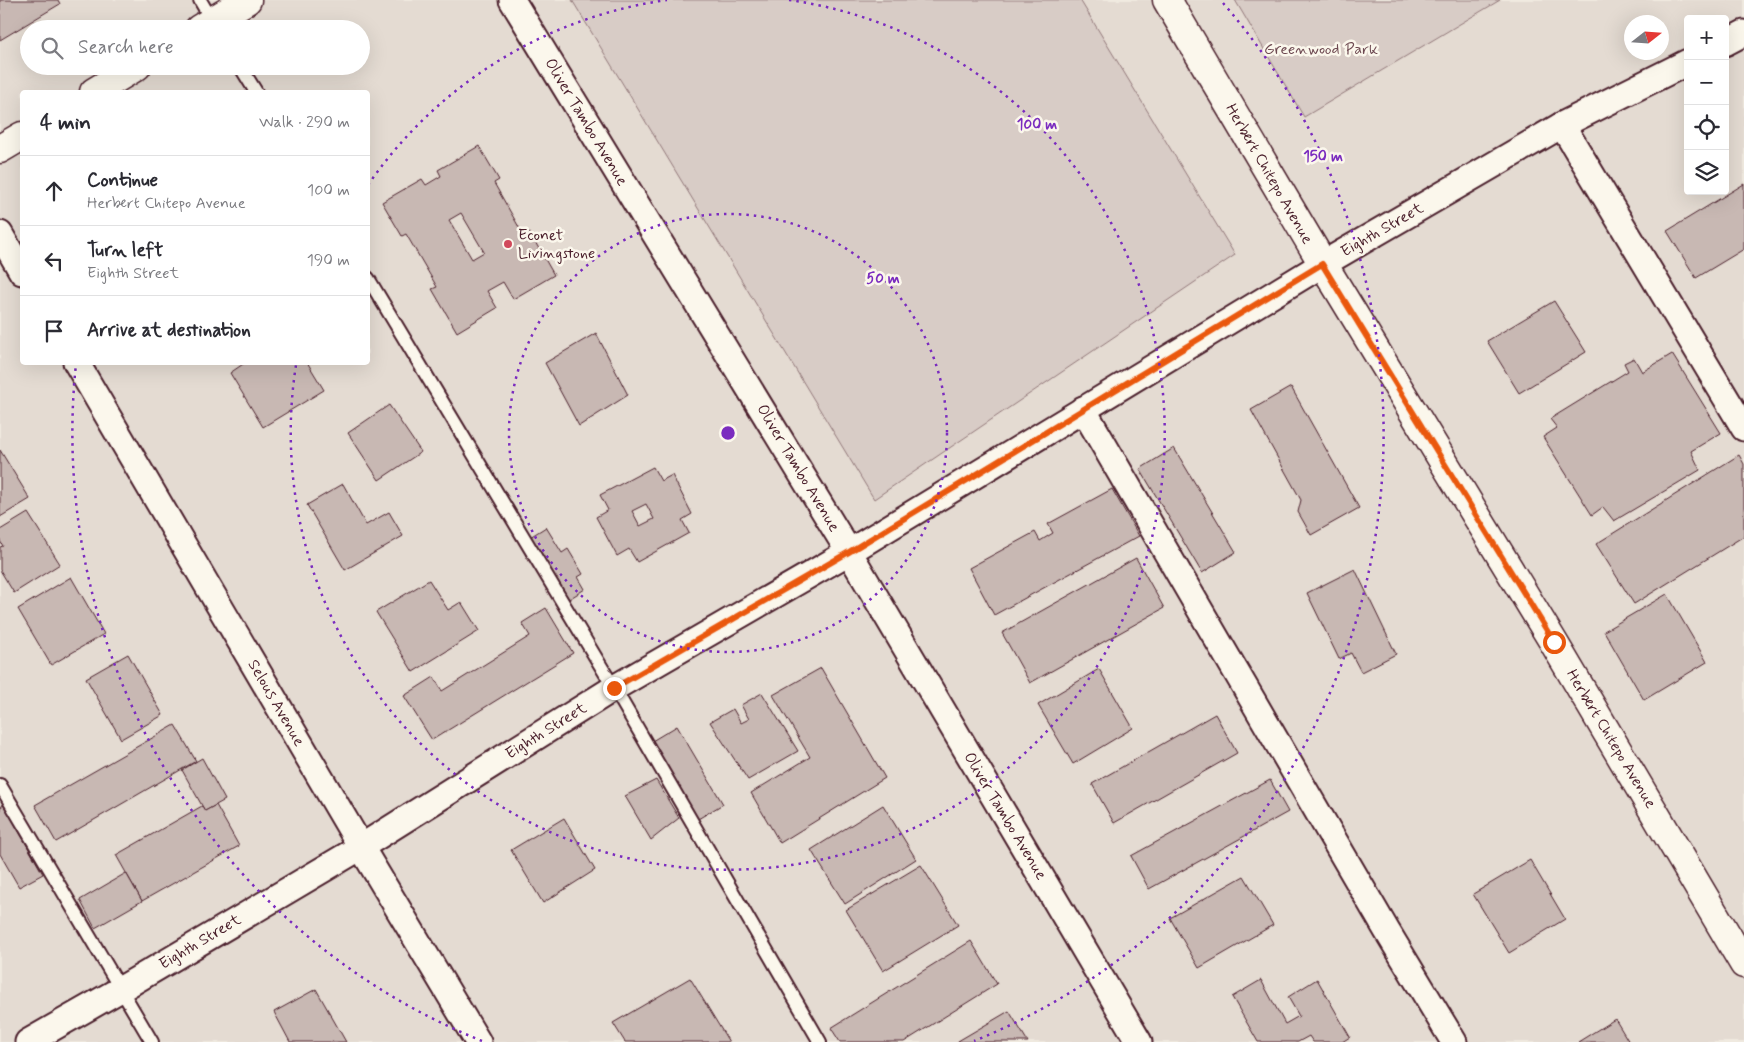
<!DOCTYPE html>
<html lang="en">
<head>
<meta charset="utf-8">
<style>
  :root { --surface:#fff; --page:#f2f2f3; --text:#2b2b33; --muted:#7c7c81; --line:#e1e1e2 }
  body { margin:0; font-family:Mynerve,sans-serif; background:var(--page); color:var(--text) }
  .controls { position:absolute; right:15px; top:15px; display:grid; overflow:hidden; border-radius:5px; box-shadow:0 5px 20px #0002 }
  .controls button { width:45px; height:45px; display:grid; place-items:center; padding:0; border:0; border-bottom:1px solid var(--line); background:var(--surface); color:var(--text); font:25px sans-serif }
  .compass { position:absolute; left:1624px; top:15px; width:45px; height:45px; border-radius:50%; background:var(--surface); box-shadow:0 5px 20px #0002; rotate:73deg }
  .stop { position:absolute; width:15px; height:15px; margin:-11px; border:4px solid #ea580c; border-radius:50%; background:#fff }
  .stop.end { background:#ea580c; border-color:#fff; box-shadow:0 1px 5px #0008 }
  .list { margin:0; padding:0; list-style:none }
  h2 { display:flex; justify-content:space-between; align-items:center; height:65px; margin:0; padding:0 20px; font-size:21px }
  h2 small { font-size:16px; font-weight:400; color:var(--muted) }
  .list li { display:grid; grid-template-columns:32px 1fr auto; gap:15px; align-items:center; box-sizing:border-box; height:70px; padding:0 20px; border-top:1px solid var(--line) }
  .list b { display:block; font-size:19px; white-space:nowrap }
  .list p { margin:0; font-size:16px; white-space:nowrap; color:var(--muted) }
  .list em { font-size:16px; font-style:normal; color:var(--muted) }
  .icon { flex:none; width:28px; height:28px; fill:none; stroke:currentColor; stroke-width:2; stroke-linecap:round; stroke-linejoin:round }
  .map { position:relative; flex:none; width:1744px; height:1042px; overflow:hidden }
  .search { position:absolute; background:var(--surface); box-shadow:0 5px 20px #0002; left:20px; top:20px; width:350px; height:55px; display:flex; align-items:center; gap:12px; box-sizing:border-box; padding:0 18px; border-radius:28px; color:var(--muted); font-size:19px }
  .panel { position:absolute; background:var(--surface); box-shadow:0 5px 20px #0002; left:20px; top:90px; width:350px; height:275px; border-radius:5px }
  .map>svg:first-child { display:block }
  .built { fill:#e4dbd2; fill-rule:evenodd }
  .green { fill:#d8ccc6; stroke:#917678 }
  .building { fill:#c8b8b3; stroke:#4a1f2b; fill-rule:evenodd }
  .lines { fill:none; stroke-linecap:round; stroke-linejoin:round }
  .lane-casing { stroke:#4a1f2b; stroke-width:16 }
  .street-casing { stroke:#4a1f2b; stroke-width:29 }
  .secondary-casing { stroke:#4a1f2b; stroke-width:31 }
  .lane { stroke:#fbf7ec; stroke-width:12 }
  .street { stroke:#fbf7ec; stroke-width:25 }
  .secondary { stroke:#fbf7ec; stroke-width:28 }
  .route { stroke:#ea580c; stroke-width:6 }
  .ring { fill:none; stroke:#7b2cbf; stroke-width:2.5; stroke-dasharray:2.5 5 }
  .poi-dot { fill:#d1495b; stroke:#fbf7ec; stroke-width:2 }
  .labels { text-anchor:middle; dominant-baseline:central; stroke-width:5; stroke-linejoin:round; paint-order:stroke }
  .park-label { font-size:16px; fill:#6e4a52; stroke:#fbf7ec }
  .street-label { font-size:16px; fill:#4a1f2b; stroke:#fbf7ec }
  .poi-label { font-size:16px; fill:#4a1f2b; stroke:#fbf7ec; text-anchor:start }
  .centre { fill:#7b2cbf; stroke:#fbf7ec; stroke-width:2.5 }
  .ring-label { font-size:15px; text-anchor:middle; font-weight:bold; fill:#7b2cbf; stroke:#fbf7ec; stroke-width:5; stroke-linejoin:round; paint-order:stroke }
</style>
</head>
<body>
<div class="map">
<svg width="1744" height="1042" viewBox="0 0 1744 1042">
  <rect width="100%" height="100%" fill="#f0eae0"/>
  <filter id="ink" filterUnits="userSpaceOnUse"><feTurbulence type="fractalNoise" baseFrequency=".02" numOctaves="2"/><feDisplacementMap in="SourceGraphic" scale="10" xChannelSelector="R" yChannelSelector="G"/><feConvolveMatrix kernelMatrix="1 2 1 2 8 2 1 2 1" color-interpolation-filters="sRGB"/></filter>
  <g filter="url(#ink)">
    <!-- built -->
    <path class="built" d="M0,0H1744V1042H0ZM1688,19H1725V191H1688ZM1632,22H1662V52H1632ZM29,29H361V66H29ZM22,92H368V362H22Z"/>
    <!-- green -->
    <g class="green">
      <polygon points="572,0 1080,0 1235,255 874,499"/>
      <polygon points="1235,0 1500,0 1304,117"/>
    </g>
    <!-- building -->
    <g class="building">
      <polygon points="0,0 58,0 60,4 0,40"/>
      <path d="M479,146L499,180L494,183L524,236L530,233L554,275L513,299L503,282L487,291L497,308L457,332L432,289L437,287L406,234L402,236L382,202L422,179L426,185L441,176L438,170ZM461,213L484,252L472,259L449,220Z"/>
      <polygon points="1744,184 1744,249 1696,278 1667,231"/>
      <polygon points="1554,301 1586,352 1519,393 1487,341"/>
      <polygon points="596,333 628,395 579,426 545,363"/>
      <polygon points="1672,354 1721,433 1691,451 1700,470 1614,521 1603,507 1592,515 1543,437 1557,428 1550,419 1628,371 1624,363 1634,358 1642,372"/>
      <polygon points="307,362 324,390 263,427 230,373 246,362"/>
      <polygon points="1291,387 1359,508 1311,535 1298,512 1301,500 1251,410"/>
      <polygon points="389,405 421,452 379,480 348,433"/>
      <polygon points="1174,448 1236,552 1202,573 1140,469"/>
      <polygon points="0,450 30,499 0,517"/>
      <polygon points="1739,455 1744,464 1744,536 1634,604 1596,544"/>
      <path d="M653,467L661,481L672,475L692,514L682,520L689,533L637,562L629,549L617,556L596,517L608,510L600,495ZM646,504L654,519L640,526L632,511Z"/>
      <polygon points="343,484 366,525 389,512 403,536 345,570 307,505"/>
      <polygon points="1112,489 1139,536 994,615 969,568 1035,532 1040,541 1053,533 1048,524"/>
      <polygon points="28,513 60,564 14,593 0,570 0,547 3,546 0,541 0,530"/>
      <polygon points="546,527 562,553 568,549 583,574 578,577 585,589 569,599 530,537"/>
      <polygon points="1136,558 1164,608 1030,683 1002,633"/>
      <polygon points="1355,569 1396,654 1361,672 1351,653 1339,659 1307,593"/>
      <polygon points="71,577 104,634 51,665 18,609"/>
      <polygon points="429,580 448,610 461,602 479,631 413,672 376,612"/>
      <polygon points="1667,594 1707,662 1644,700 1604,631"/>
      <polygon points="546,608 573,653 432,740 404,696 434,677 442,691 530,636 522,623"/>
      <polygon points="128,654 163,715 121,739 86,678"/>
      <polygon points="821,668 885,778 780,843 751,793 810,757 773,695"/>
      <polygon points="1099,669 1133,728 1073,764 1038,705"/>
      <polygon points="762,693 798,751 748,780 710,722 733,709 741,723 749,719 741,705"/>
      <polygon points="1215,714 1237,753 1114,823 1092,784"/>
      <polygon points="175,725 196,761 56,842 35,805"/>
      <polygon points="677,726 723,804 698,819 652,741"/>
      <polygon points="202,758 225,800 205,811 182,770"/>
      <polygon points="656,780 679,818 651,840 625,796"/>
      <polygon points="1270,780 1288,812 1149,889 1131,856"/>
      <polygon points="4,805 43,874 19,887 0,854 0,807"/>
      <polygon points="216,805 239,846 142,901 116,855 202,806 205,811"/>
      <polygon points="883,805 916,859 845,904 811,850"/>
      <polygon points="564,818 595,870 543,903 511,850"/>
      <polygon points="1530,860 1565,919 1509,953 1473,894"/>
      <polygon points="921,865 958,925 883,971 846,910"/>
      <polygon points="126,873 142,901 95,928 80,900"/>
      <polygon points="1244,876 1273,925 1199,968 1170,918"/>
      <polygon points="971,941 997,984 904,1042 840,1042 831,1028"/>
      <polygon points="690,978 729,1042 625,1042 613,1023"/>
      <polygon points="1317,979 1350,1037 1342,1042 1313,1042 1309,1036 1298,1042 1258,1042 1232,997 1261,980 1285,1024 1299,1016 1288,997"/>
      <polygon points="316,989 346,1042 290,1042 274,1012"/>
      <polygon points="1009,1011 1028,1042 958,1042 958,1041"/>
      <polygon points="1615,1019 1629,1042 1578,1042"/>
    </g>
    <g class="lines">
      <!-- lane casing -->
      <g class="lane-casing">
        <g id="lane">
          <polyline points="200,0 214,24"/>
          <polyline points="240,66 256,92"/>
          <polyline points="368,278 614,688 820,1042"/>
          <polyline points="0,785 152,1042"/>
        </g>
      </g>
      <!-- street casing -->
      <g class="street-casing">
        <g id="street">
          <polyline points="512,0 849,552 1139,1042"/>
          <polyline points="1725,43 1744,33"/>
          <polyline points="1562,125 1744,428"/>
          <polyline points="0,234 22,272"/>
          <polyline points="76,362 361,847 478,1042"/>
          <polyline points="1083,409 1387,931 1454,1042"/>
          <polyline points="28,1042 121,989 361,847 614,688 849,552 1323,264 1562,125 1688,62"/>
        </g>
      </g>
      <!-- secondary casing -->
      <g class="secondary-casing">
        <g id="secondary">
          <polyline points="1167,0 1323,264 1554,643 1744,964"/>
          <polyline points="199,29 247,0"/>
          <polyline points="94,92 137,66"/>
          <polyline points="0,149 22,136"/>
        </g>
      </g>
      <!-- lane -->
      <use href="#lane" class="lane"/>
      <!-- street -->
      <use href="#street" class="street"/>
      <!-- secondary -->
      <use href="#secondary" class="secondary"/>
    </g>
  </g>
  <g class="lines" filter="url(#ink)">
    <!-- route -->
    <polyline class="route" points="614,688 849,552 1322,264 1554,642"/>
  </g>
  <!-- distance rings -->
  <g class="ring">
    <circle cx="728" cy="433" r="219"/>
    <path d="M368 185A437 437 0 0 1 667 0M789 0A437 437 0 1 1 296 365"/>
    <path d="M482 1041A656 656 0 0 1 76 364M1223 3A656 656 0 0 1 974 1041"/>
  </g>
  <!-- markers -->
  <circle class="poi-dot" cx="508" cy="244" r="5"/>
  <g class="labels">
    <!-- park labels -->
    <g class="park-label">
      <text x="1321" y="49">Greenwood Park</text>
    </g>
    <!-- street labels -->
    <g class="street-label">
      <text transform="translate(586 122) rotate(59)">Oliver Tambo Avenue</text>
      <text transform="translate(1269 174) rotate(60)">Herbert Chitepo Avenue</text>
      <text transform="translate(1382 230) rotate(-30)">Eighth Street</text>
      <text transform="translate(798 468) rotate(59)">Oliver Tambo Avenue</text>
      <text transform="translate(276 703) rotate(60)">Selous Avenue</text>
      <text transform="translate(546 731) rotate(-32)">Eighth Street</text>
      <text transform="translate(1611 739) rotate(59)">Herbert Chitepo Avenue</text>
      <text transform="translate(1005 816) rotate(59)">Oliver Tambo Avenue</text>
      <text transform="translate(200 942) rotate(-31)">Eighth Street</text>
    </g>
    <!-- poi labels -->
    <g class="poi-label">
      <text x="518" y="235">Econet<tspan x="518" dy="18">Livingstone</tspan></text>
    </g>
  </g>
  <circle cx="728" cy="433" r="8" class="centre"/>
  <g class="ring-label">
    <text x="1037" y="129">100 m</text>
    <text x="1323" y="161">150 m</text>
    <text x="883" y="283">50 m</text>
  </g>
</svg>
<div class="controls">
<button>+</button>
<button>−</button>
<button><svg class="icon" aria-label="locate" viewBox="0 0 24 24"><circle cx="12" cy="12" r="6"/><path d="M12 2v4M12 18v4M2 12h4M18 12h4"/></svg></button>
<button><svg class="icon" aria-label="layers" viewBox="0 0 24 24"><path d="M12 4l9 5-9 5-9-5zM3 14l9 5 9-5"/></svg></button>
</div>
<svg class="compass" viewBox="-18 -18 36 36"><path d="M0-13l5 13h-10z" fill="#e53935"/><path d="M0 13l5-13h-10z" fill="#7c7c81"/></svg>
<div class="stop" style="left:1554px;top:642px"></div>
<div class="stop end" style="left:614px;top:688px"></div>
<div class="search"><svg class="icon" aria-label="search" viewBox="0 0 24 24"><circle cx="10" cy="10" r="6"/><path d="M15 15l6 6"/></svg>Search here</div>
<section class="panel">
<h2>4 min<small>Walk · 290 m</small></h2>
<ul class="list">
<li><svg class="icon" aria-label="ahead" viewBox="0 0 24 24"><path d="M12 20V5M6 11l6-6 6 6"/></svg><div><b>Continue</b><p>Herbert Chitepo Avenue</p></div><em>100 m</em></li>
<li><svg class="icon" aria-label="left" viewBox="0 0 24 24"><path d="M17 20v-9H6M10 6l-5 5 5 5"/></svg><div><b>Turn left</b><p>Eighth Street</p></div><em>190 m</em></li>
<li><svg class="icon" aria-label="arrive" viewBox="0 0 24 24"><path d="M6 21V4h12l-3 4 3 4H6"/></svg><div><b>Arrive at destination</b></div></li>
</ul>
</section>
</div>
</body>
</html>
